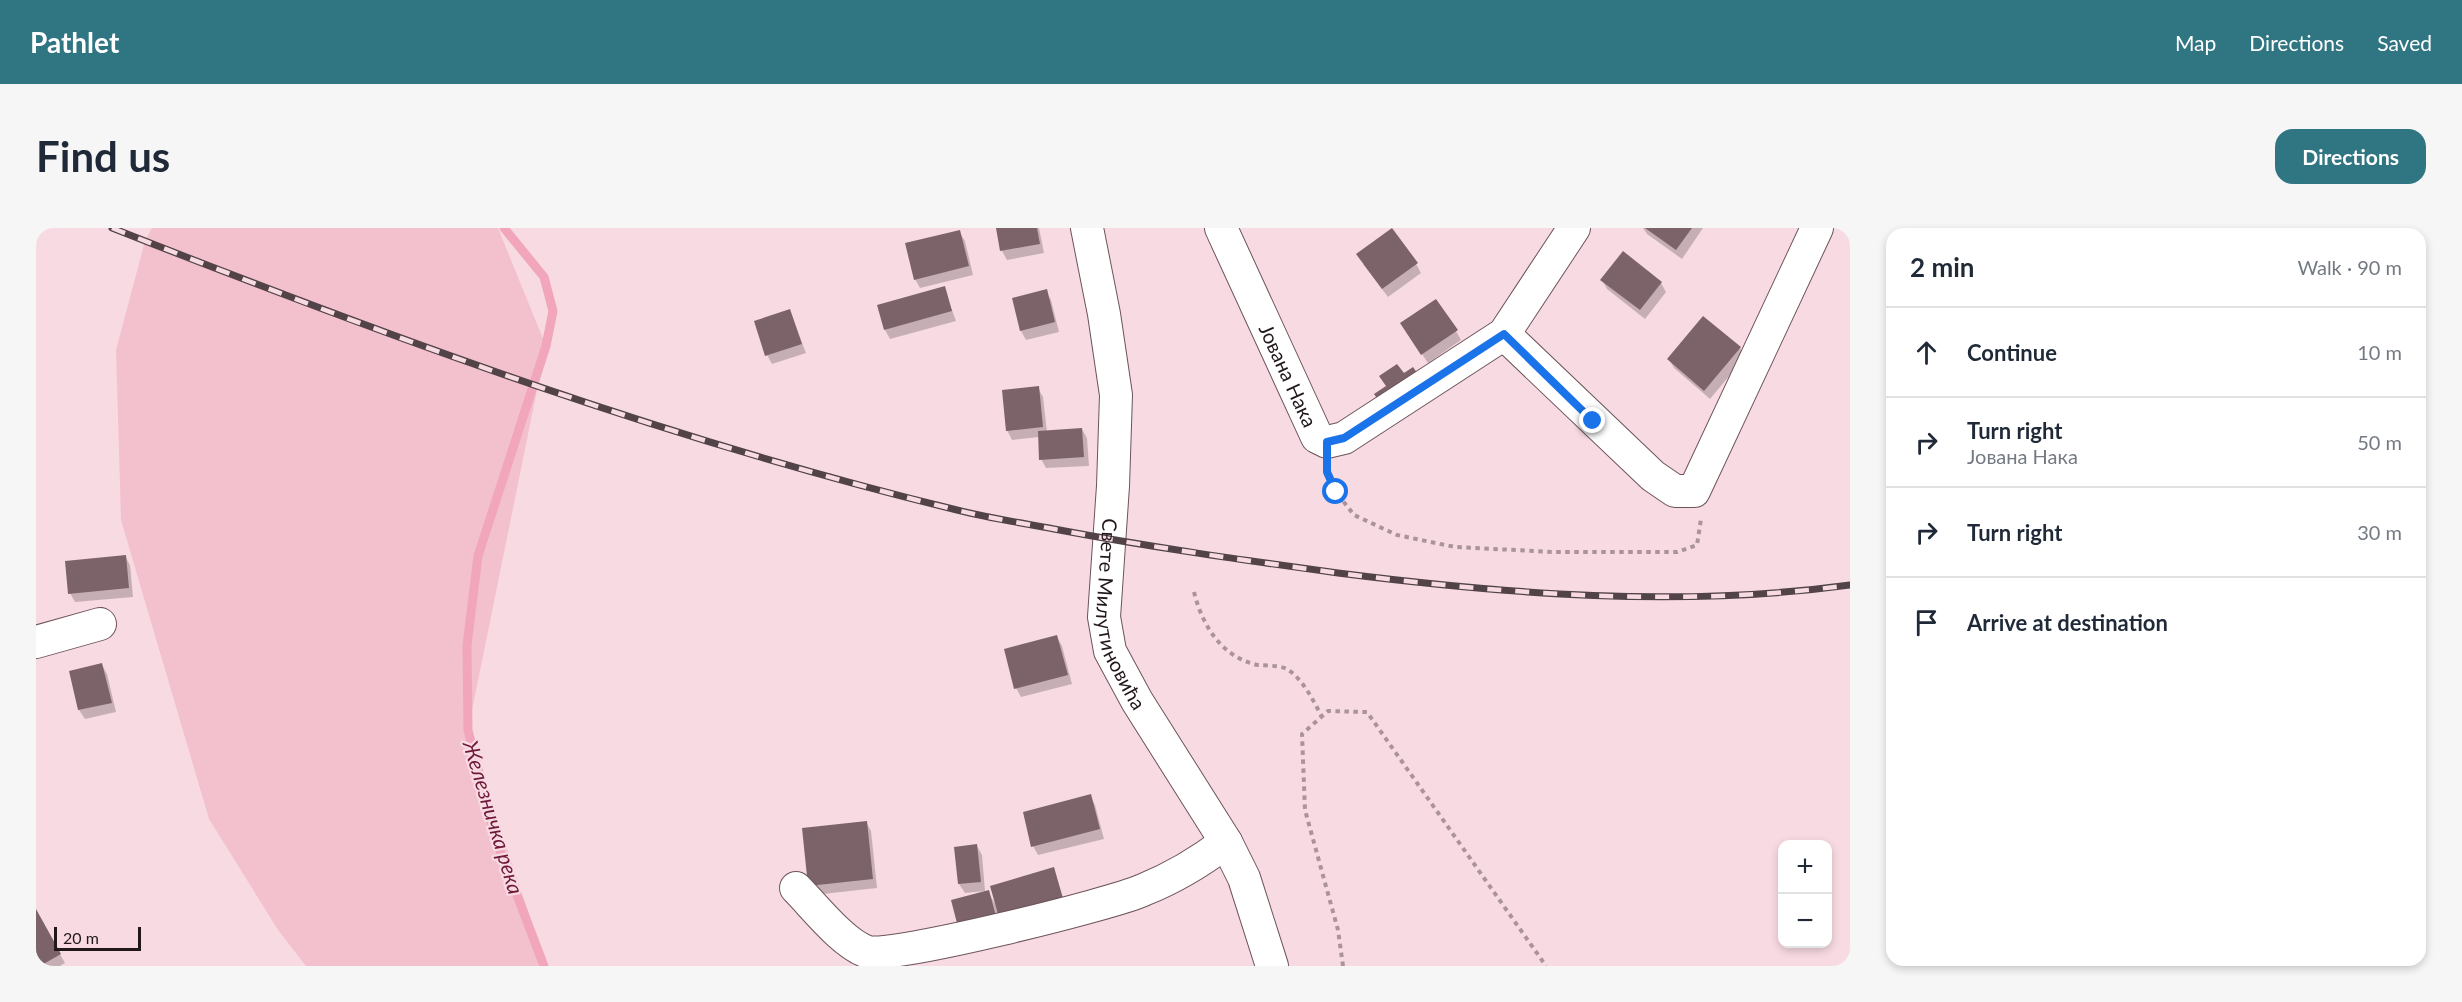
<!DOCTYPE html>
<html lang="en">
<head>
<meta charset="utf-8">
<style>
  :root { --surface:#fff; --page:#f6f6f7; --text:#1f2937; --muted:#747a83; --line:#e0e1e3; --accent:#2f7582 }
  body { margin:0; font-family:Lato,sans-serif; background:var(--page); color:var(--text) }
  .controls { position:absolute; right:18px; bottom:18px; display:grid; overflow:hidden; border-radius:12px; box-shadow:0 3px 9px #0003 }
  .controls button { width:54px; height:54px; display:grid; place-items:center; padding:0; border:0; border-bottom:2px solid var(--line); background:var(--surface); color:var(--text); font:30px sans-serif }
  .scale { position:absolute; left:18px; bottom:15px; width:87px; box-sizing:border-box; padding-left:6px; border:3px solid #22181b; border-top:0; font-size:16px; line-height:21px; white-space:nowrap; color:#22181b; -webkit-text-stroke:4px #f8dbe2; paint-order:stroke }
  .stop { position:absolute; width:18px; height:18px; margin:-14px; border:4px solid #1a73e8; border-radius:50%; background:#fff }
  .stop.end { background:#1a73e8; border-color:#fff; box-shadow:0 2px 6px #0008 }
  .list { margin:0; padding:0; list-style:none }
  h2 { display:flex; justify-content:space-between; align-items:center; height:78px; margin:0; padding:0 24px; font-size:26px }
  h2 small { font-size:20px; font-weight:400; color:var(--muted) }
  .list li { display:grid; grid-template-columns:39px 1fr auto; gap:18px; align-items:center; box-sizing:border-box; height:90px; padding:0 24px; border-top:2px solid var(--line) }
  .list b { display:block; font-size:22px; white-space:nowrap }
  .list p { margin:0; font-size:20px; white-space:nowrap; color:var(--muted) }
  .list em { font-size:20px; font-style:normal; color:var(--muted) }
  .icon { flex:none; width:33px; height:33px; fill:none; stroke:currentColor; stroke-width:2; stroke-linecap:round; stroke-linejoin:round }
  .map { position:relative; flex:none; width:1814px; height:738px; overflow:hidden; border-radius:18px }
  header { display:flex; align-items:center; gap:36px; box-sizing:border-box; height:84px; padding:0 30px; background:var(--accent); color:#fff }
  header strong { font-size:28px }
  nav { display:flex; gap:33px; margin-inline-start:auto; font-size:21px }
  .intro { display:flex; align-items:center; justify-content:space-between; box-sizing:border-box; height:144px; padding:0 36px }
  h1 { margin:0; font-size:42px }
  .button { padding:15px 27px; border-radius:18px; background:var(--accent); color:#fff; font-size:21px; font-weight:700 }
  main { display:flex; gap:36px; padding:0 36px }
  aside { flex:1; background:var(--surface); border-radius:18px; box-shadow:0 3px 9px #0003 }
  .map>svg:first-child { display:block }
  .green { fill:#f3c1ce }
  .shadow { fill:#0003 }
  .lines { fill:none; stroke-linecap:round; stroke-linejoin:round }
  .stream { stroke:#f1a6bb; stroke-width:9 }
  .building { fill:#7b6369 }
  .minor-casing { stroke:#6c545a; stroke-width:34 }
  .path { stroke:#aa949a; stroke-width:4; stroke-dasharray:4.5 4.5; stroke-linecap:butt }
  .minor { stroke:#fff; stroke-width:32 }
  .rail-casing { stroke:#514347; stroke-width:7 }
  .rail { stroke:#f8dbe2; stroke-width:4.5; stroke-dasharray:14; stroke-linecap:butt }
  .route { stroke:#1a73e8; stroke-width:8 }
  .labels { text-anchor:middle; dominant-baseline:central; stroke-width:4.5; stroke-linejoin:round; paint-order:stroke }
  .street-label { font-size:20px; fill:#22181b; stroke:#f8dbe2 }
  .water-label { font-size:21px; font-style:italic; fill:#6e183b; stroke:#f8dbe2 }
</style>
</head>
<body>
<header>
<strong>Pathlet</strong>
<nav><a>Map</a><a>Directions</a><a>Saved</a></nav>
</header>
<div class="intro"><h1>Find us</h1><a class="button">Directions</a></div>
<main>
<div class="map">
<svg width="1814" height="738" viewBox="0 0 1814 738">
  <rect width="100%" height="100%" fill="#f8dbe2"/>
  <!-- green -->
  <polygon class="green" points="116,0 462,0 510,118 432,502 510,738 270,738 242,702 173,591 85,292 80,122 109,13"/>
  <!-- shadow -->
  <g class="shadow">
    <polygon points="961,0 1003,0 1008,25 971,32 966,23"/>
    <polygon points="1607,0 1667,0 1646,31 1611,6"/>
    <polygon points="923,4 929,13 937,47 884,60 879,51"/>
    <polygon points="1327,36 1380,36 1385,45 1352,69"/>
    <polygon points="1566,52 1625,55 1630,64 1609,91 1571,61"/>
    <polygon points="908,60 920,93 854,111 849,102"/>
    <polygon points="1010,63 1015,72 1023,104 990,112 985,103"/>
    <polygon points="754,83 770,125 736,136 731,127"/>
    <polygon points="1420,103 1425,112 1392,135 1372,105"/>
    <polygon points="1704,120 1709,129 1674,171 1638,140 1633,131"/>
    <polygon points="1002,160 1007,169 1011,204 1046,201 1051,210 1053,238 1010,240 1005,231 1003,209 976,212 971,202"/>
    <polygon points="89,328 94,337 97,369 39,374 34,365"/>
    <polygon points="1021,409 1026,418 1036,456 985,469 980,460"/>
    <polygon points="66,437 71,446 80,484 49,491 43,482 35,444"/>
    <polygon points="1054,568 1059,577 1068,611 1002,627 997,618"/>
    <polygon points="830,594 835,603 841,660 778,667 773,658"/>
    <polygon points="941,618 946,627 949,663 929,665 923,656"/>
    <polygon points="1017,641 1032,684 930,711 952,664 960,677"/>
    <polygon points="0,684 29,735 24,738 0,738"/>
  </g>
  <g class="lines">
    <!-- stream -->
    <polyline class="stream" points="468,0 508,49 517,83 510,118 442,328 431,417 432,502 460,612 508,738"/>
  </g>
  <!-- building -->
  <g class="building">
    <polygon points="960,0 1001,0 1004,16 964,23"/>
    <polygon points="1356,0 1382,35 1346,61 1320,26"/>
    <polygon points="1609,0 1656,0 1640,22"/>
    <polygon points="924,2 933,38 878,52 869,15"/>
    <polygon points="1587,23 1626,54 1604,82 1564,52"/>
    <polygon points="909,58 916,83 848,102 841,77"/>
    <polygon points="1011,61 1019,94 984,103 976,70"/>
    <polygon points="1400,71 1422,102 1385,127 1364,95"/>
    <polygon points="754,81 766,116 729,128 718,93"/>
    <polygon points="1667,88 1705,119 1668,163 1631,131"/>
    <polygon points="1361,136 1368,145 1377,139 1384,149 1345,176 1338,166 1350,158 1343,148"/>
    <polygon points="1003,158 1007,199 970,203 966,162"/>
    <polygon points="1046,200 1048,229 1003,232 1002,203"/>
    <polygon points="90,327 93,360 32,366 29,333"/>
    <polygon points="1021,407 1032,447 978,461 968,421"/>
    <polygon points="66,435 76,475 42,482 33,443"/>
    <polygon points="1055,566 1064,601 995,619 987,584"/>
    <polygon points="831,593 837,651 772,658 766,600"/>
    <polygon points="941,616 945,654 922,656 918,619"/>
    <polygon points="1018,639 1028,674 964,693 954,658"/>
    <polygon points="953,662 961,692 923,703 915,672"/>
    <polygon points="0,681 25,726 4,738 0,738"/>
  </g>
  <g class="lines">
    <!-- minor casing -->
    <g class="minor-casing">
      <g id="minor">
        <path id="s1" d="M1051,0L1068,86L1080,167L1077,258L1068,389L1074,423L1101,473L1190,614L1208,650L1236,738"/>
        <path id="s2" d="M1185,0L1281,209L1291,214L1308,210L1468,106L1538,0"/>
        <polyline points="1468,106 1617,248 1639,263 1658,263 1781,0"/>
        <polyline points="0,414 64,396"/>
        <path d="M760,660C778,678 808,717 832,724C854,731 1077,676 1107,662C1137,650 1164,634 1190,614"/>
      </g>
    </g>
    <!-- path -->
    <g class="path">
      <polyline points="1291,242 1300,264 1318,287 1361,307 1419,319 1518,324 1641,324 1661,317 1665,291"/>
      <path d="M1158,364C1166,397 1186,430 1222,437C1232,438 1247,437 1254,443C1269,455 1277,472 1286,489"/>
      <polyline points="1307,738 1302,702 1269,582 1266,506 1292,483 1331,484 1510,738"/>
    </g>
    <!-- minor -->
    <use href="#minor" class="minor"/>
    <!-- rail casing -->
    <g class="rail-casing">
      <path id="rail" d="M76,0C353,109 632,212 921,282C953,290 986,295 1018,301C1113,319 1207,332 1302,345C1470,366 1645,380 1814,357"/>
    </g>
    <!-- rail -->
    <use href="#rail" class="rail"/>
  </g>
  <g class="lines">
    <!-- route -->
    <polyline class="route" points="1300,264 1291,244 1291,214 1308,210 1468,106 1557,193"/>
  </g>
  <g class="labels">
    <!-- street labels -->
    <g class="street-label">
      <text stroke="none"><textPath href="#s2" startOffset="162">Јована Нака</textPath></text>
      <text stroke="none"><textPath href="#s1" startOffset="392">Свете Милутиновића</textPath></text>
    </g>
    <!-- water labels -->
    <g class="water-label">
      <text transform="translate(458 589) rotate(73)">Железничка река</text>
    </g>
  </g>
</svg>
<div class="controls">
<button>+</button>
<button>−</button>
</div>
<div class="scale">20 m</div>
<div class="stop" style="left:1300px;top:264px"></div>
<div class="stop end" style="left:1557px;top:193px"></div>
</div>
<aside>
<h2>2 min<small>Walk · 90 m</small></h2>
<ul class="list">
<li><svg class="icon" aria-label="ahead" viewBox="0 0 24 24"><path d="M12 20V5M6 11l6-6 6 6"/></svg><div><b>Continue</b></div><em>10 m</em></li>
<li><svg class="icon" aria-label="right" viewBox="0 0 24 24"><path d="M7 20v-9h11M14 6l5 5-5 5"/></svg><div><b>Turn right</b><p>Јована Нака</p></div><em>50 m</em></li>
<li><svg class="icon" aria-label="right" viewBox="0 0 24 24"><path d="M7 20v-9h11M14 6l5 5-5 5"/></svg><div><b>Turn right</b></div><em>30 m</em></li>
<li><svg class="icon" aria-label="arrive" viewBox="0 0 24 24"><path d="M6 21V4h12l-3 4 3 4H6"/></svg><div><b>Arrive at destination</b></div></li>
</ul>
</aside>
</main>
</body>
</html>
